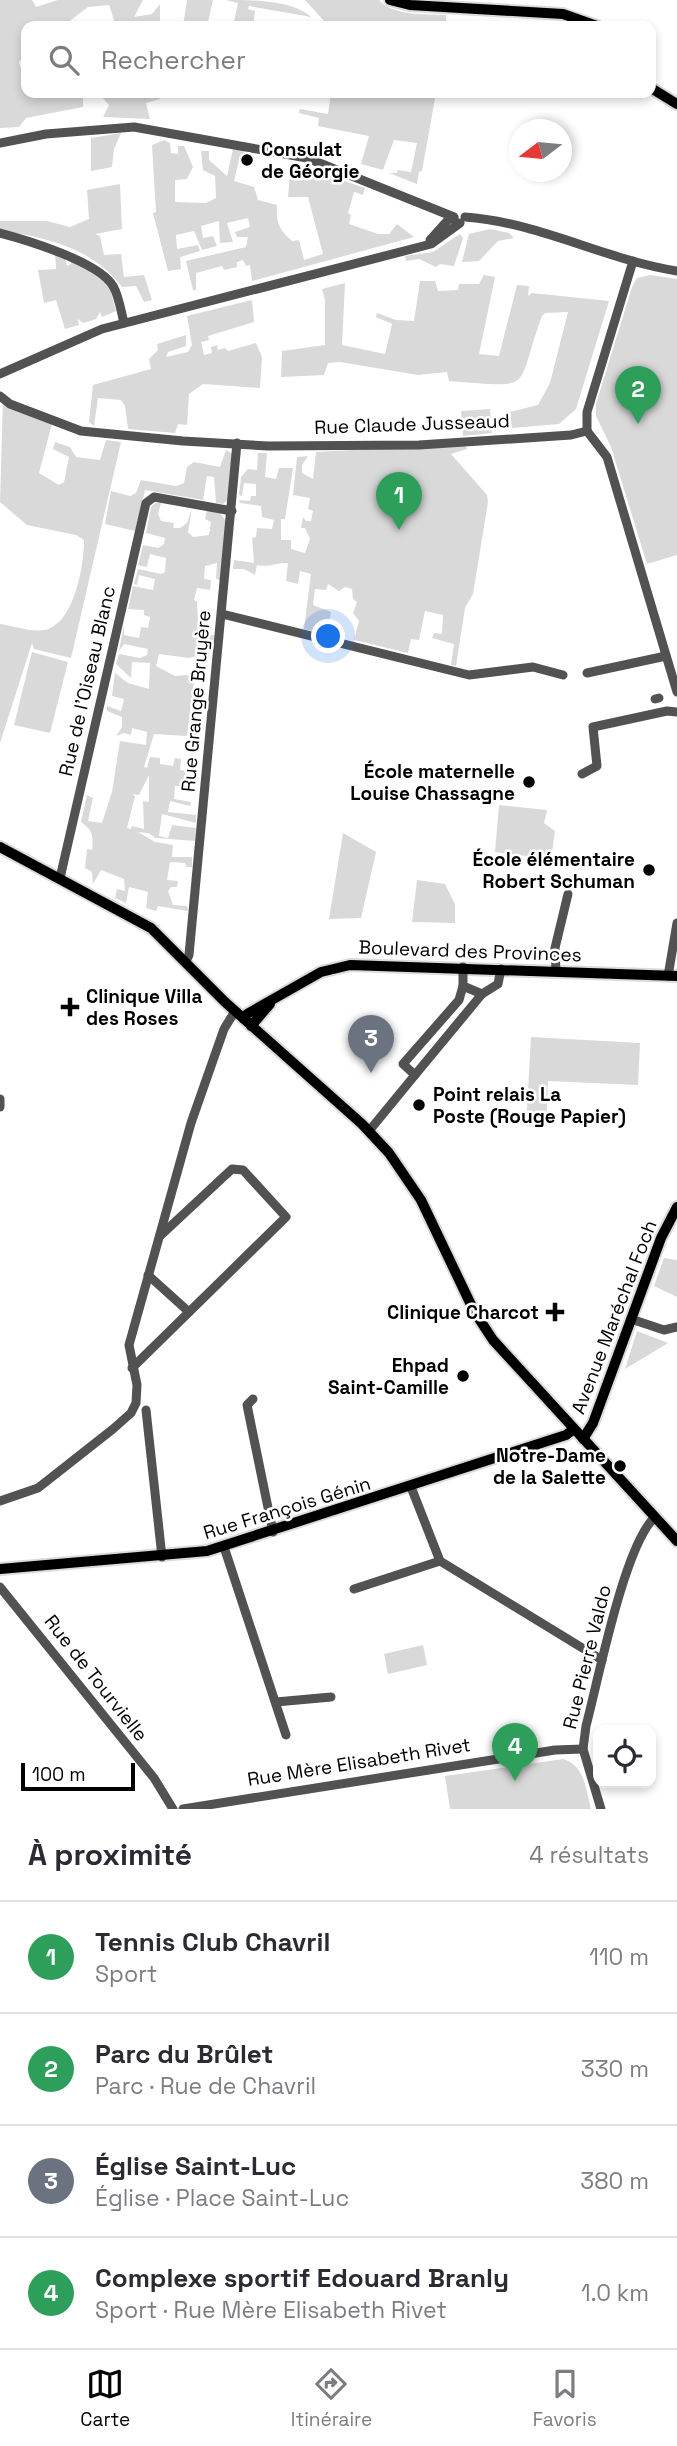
<!DOCTYPE html>
<html lang="fr">
<head>
<meta charset="utf-8">
<style>
  :root { --surface:#fff; --page:#f2f2f3; --text:#2b2b33; --muted:#7c7c81; --line:#e1e1e2; --accent:#000 }
  body { margin:0; font-family:"Space Grotesk",sans-serif; background:var(--page); color:var(--text) }
  .controls { position:absolute; right:21px; bottom:21px; display:grid; overflow:hidden; border-radius:14px; box-shadow:0 4px 10px #0003 }
  .controls button { width:63px; height:63px; display:grid; place-items:center; padding:0; border:0; border-bottom:2px solid var(--line); background:var(--surface); color:var(--text); font:35px sans-serif }
  .compass { position:absolute; left:509px; top:119px; width:63px; height:63px; border-radius:50%; background:var(--surface); box-shadow:0 4px 10px #0003; rotate:254deg }
  .scale { position:absolute; left:21px; bottom:18px; width:114px; box-sizing:border-box; padding-left:7px; border:4px solid #000; border-top:0; font-size:19px; line-height:24px; white-space:nowrap; color:#000; -webkit-text-stroke:5px #fff; paint-order:stroke }
  .you { position:absolute; left:329px; top:637px; width:24px; height:24px; margin:-18px; border:5px solid #fff; border-radius:50%; background:#1a73e8; box-shadow:0 0 0 10px #1a73e833 }
  .badge { display:grid; place-items:center; width:46px; height:46px; border-radius:50%; background:var(--accent); color:#fff; font-size:23px; font-weight:700 }
  .pin { position:absolute; translate:-50% -58px; filter:drop-shadow(0 2px 4px #0008) }
  .pin::after { content:''; position:absolute; top:37px; width:24px; height:21px; background:inherit; clip-path:polygon(0 0,100% 0,50% 100%) }
  .list { margin:0; padding:0; list-style:none }
  h2 { display:flex; justify-content:space-between; align-items:center; height:91px; margin:0; padding:0 28px; font-size:30px }
  h2 small { font-size:23px; font-weight:400; color:var(--muted) }
  .list li { display:grid; grid-template-columns:46px 1fr auto; gap:21px; align-items:center; box-sizing:border-box; height:112px; padding:0 28px; border-top:2px solid var(--line) }
  .list b { display:block; font-size:26px; white-space:nowrap }
  .list p { margin:0; font-size:23px; white-space:nowrap; color:var(--muted) }
  .list em { font-size:23px; font-style:normal; color:var(--muted) }
  .icon { flex:none; width:38px; height:38px; fill:none; stroke:currentColor; stroke-width:2; stroke-linecap:round; stroke-linejoin:round }
  .map { position:relative; flex:none; width:677px; height:1809px; overflow:hidden }
  .search { position:absolute; background:var(--surface); box-shadow:0 4px 10px #0003; left:21px; right:21px; top:21px; height:77px; display:flex; align-items:center; gap:18px; box-sizing:border-box; padding:0 24px; border-radius:14px; color:var(--muted); font-size:26px }
  .sheet { height:539px; background:var(--surface) }
  nav { display:flex; justify-content:space-around; align-items:center; box-sizing:border-box; height:98px; border-top:2px solid var(--line); background:var(--surface); font-size:19px; color:var(--muted) }
  nav a { display:grid; justify-items:center; gap:4px }
  nav .on { color:var(--accent) }
  .map>svg:first-child { display:block }
  .green { fill:#d9d9d9; fill-rule:evenodd }
  .lines { fill:none; stroke-linecap:round; stroke-linejoin:round }
  .major-casing { stroke:#dbdbdb; stroke-width:14 }
  .minor { stroke:#525252; stroke-width:9 }
  .major { stroke:#000; stroke-width:10 }
  .poi-dot { fill:#000; stroke:#fff; stroke-width:2.5 }
  .labels { text-anchor:middle; dominant-baseline:central; stroke-width:5; stroke-linejoin:round; paint-order:stroke }
  .poi-label { font-size:19px; font-weight:bold; fill:#000; stroke:#fff; text-anchor:end }
  .street-label { font-size:19px; fill:#000; stroke:#fff }
</style>
</head>
<body>
<div class="map">
<svg width="677" height="1809" viewBox="0 0 677 1809">
  <rect width="100%" height="100%" fill="#fff"/>
  <!-- green -->
  <g class="green">
    <polygon points="0,0 32,0 36,7 58,0 143,0 134,17 152,14 160,4 160,24 179,26 116,26 109,5 88,7 63,26 26,26 26,52 19,62 22,73 26,75 26,93 83,93 83,107 26,118 19,127 0,128"/>
    <polygon points="187,0 213,0 207,26 183,26"/>
    <path d="M226,0C252,0 293,0 311,17L249,6L248,9L255,11L253,26H233L238,3Z"/>
    <path d="M305,0H379C392,16 428,14 446,15V26H340L324,21Z"/>
    <polygon points="104,93 146,96 147,93 160,93 160,99 146,103 150,119 103,117 109,105 102,97"/>
    <polygon points="331,93 436,93 422,171 419,172 417,184 389,173 397,173 398,170 411,172 417,143 394,140 383,170 361,164 369,136 318,126 319,118 299,113 300,109 328,114"/>
    <polygon points="121,133 114,149 112,167 91,171 91,138"/>
    <path d="M164,140L170,143L171,153L178,154V146H184L193,167L187,179L175,180V202L206,203L216,198L215,176L203,170L201,151H209V160L227,176L233,149L245,152V156H240L234,181L254,187L258,200L277,205C276,221 278,229 292,241L299,240L304,260L323,254L308,197H288L291,162L365,188L363,195L354,192L348,213L351,215L349,224L378,234H389L397,224L414,237L252,281L250,265L246,266L243,260L237,262V267L224,270L222,266L196,273V290H193L186,261L246,247L248,237H237L235,232L250,227L248,218L227,223L233,242L220,243L219,221L201,226L203,238L213,236L217,246L202,250L194,231L176,235L177,249L198,245L200,251L180,257L181,269L168,271L153,213L156,212L152,145Z"/>
    <path d="M120,184L122,229L95,234L100,236L104,255L121,254L124,277L144,275L152,300L144,302L136,286L122,287C92,247 46,238 0,230V221H47L70,227L89,219L87,190Z"/>
    <polygon points="490,229 509,233 514,238 498,241 479,261 462,262 469,234"/>
    <polygon points="460,234 463,238 454,266 440,264 436,267 419,259 406,261 405,256 433,252"/>
    <polygon points="55,252 64,255 67,266 71,264 71,258 109,285 116,311 102,317 100,312 96,319 83,323 78,319 79,325 65,329 56,300 44,303 38,270 56,269"/>
    <path d="M484,275L495,277L479,354L499,356L517,285L529,286L528,296L532,293L609,301L576,409L559,424L512,428L510,412L538,405L550,383L568,312L545,313L542,316C514,391 538,388 449,381L447,372L418,375L340,362L328,363L324,375L281,377L282,351L325,345V300L322,289L345,283L342,345L385,354L392,324L376,317L377,313L396,320L414,321L420,281H435L438,291L458,290L459,284H479Z"/>
    <polygon points="650,275 677,279 677,555 647,564 611,447 596,416 596,404 632,287 637,278"/>
    <polygon points="252,300 254,322 208,336 209,340 201,342 204,355 212,353 211,347 217,345 218,350 225,348 228,351 256,343 262,357 260,388 203,384 189,394 187,425 178,424 175,433 128,429 125,406 121,400 98,398 94,426 89,422 93,385 151,369 149,359 158,350 157,344 186,335 186,346 168,352 166,357 188,352 192,345 187,316"/>
    <path d="M3,399L53,420L39,473L59,485L64,482L69,457L53,449L55,442L70,447L76,457L100,460L106,440L121,442L71,658L34,649L32,643L0,743V624C14,626 29,632 44,630C74,625 84,566 84,540L76,535L27,525L0,502Z"/>
    <polygon points="490,409 492,433 463,436 461,411"/>
    <path d="M465,444L467,449L451,454L487,495L488,502L473,594L465,608L456,666L451,665L454,644L432,638L434,633L442,634L443,615L425,611L419,640L411,639L408,653L354,640L359,621L353,613L357,602L353,599L352,589L345,587L339,591L328,584L326,590L315,589L313,605L331,612L327,634L304,629L311,574L300,571L298,584L286,581L288,563C277,562 269,568 257,565L255,575L244,569H233L234,560L254,563L252,538L256,537L257,528L272,529L274,520L262,517L261,506L240,503L239,500L250,501L251,496H256V484L244,483L242,496L239,495L241,477L248,469L257,470L258,453H267L265,477L276,479L279,468H293L285,519H281V540H291V549L305,553L310,539L305,528H301L303,517L306,521H311L313,511L308,509L310,498L293,495L297,457L308,456L302,465V473L313,479L316,452Z"/>
    <polygon points="226,450 233,454 229,499 223,504 216,503 214,477 207,476 203,500 145,490 135,531 105,524 111,491 130,496 136,493 141,480 176,486 184,483 187,467 194,462 220,467"/>
    <path d="M155,503H161L158,514L161,521L174,523L173,528H180L187,523L192,508L188,532L193,537L209,535L211,522L205,519L207,510L220,513L226,521L220,580L216,579L217,563L205,566L204,579L211,580L210,590L197,588L194,600L197,602L198,622L209,625H198L197,638L208,640L209,635H214L213,647L198,646L197,656L189,658L159,654L156,666L175,676L187,675L194,681L187,736L154,734L144,767L147,768L150,757L160,758V764L173,766L175,758L181,759L180,770L188,771L185,786H175L174,799L191,802L190,806L170,801L168,812L196,815V823L162,814L159,836L168,838L172,825L196,828L195,841L156,838L148,833L138,832L155,842L173,845L172,857H192V867H187L185,863L170,862L167,880L178,881L177,887H171L168,891L173,905L187,906L188,911L158,906L156,911L146,908L148,892L129,887L126,903L115,898L117,889L125,891L124,879L101,870L93,884L92,872L85,868L87,849L92,850C94,835 92,830 81,822L87,795L93,798L88,821L102,823L112,792L120,741L146,745L147,732L132,728L131,735L124,733L116,736L122,727V717L107,711V706L121,711L124,699L112,696L115,673L128,683L149,689L150,663L132,662L131,678L116,664L119,654L140,658L147,655L148,649L124,644L119,651L124,624V635L139,638L141,627L148,628L150,617L144,615V610L128,609L133,586L153,590L155,579L139,575L137,585L134,584L138,569L161,574L165,572L166,558L150,554L147,567L138,565L143,545L158,548L164,544L165,538L146,533L151,507ZM149,775V802L143,801L144,829L132,826L131,829L127,828L135,796L132,794L139,795Z"/>
    <polygon points="32,652 68,662 50,733 14,725"/>
    <polygon points="499,805 547,810 544,823 555,831 551,859 495,852"/>
    <polygon points="343,833 376,852 361,918 329,919"/>
    <polygon points="417,880 445,884 455,904 455,923 412,922"/>
    <polygon points="531,1037 640,1043 638,1085 548,1081 546,1127 526,1126"/>
    <polygon points="664,1258 677,1260 677,1297 654,1286"/>
    <polygon points="637,1331 668,1343 625,1369"/>
    <polygon points="423,1645 427,1665 388,1674 384,1654"/>
    <path d="M563,1759C585,1765 586,1790 591,1809H450L445,1776Z"/>
  </g>
  <g class="lines">
    <!-- major casing -->
    <g class="major-casing">
      <g id="major">
        <polyline points="390,0 410,5 563,14 597,26"/>
        <polyline points="651,88 677,104"/>
        <polyline points="0,847 151,928 225,1002 362,1124 389,1153 421,1200 474,1311 493,1340 677,1541"/>
        <polyline points="244,1019 247,1014 321,972 350,965 677,976"/>
        <polyline points="251,1026 270,1004"/>
        <polyline points="583,1439 593,1423 661,1238 677,1207"/>
        <polyline points="0,1569 207,1551 566,1435 574,1429"/>
      </g>
    </g>
    <!-- minor -->
    <g class="minor">
      <polyline points="0,143 46,134 134,127 307,158 454,217"/>
      <path d="M465,217C538,222 606,260 677,271"/>
      <path d="M0,233C27,240 99,262 113,286C119,296 121,311 124,323"/>
      <polyline points="430,240 448,220 454,218"/>
      <polyline points="0,374 102,329 431,244 460,223"/>
      <polyline points="0,396 10,404 81,431 183,441 268,446 419,445 571,435 587,431"/>
      <polyline points="587,431 607,457 677,692"/>
      <polyline points="587,431 587,412 633,261"/>
      <polyline points="222,614 469,675 533,667 563,675"/>
      <polyline points="587,673 666,656"/>
      <polyline points="655,699 659,698"/>
      <polyline points="582,774 597,766 593,727 667,711 677,712"/>
      <polyline points="60,878 146,503 154,497 232,511"/>
      <polyline points="186,961 189,955 237,443"/>
      <polyline points="463,967 463,986 482,994 498,984 501,969"/>
      <polyline points="556,971 555,948 568,894"/>
      <polyline points="668,976 677,923"/>
      <polyline points="463,986 459,1000 403,1064 415,1075 482,994"/>
      <polyline points="0,1099 0,1107"/>
      <polyline points="369,1131 415,1075"/>
      <polyline points="148,1275 189,1312"/>
      <polyline points="631,1319 664,1330 677,1327"/>
      <polyline points="132,1368 286,1217 243,1170 232,1169 160,1236"/>
      <polyline points="253,1399 247,1405 273,1532"/>
      <polyline points="146,1410 162,1557"/>
      <polyline points="411,1487 440,1561 602,1660"/>
      <polyline points="0,1501 38,1488 113,1429 131,1413 136,1403 137,1385 129,1345 191,1123 224,1029 235,1011"/>
      <polyline points="224,1547 286,1735"/>
      <polyline points="0,1587 154,1778 173,1809"/>
      <polyline points="354,1589 440,1561"/>
      <polyline points="276,1702 331,1697"/>
      <polyline points="183,1809 555,1750 583,1749"/>
      <path d="M601,1809L583,1749L586,1726C598,1681 624,1547 654,1518"/>
    </g>
    <!-- major -->
    <use href="#major" class="major"/>
  </g>
  <!-- markers -->
  <g class="poi-dot">
    <circle cx="247" cy="160" r="7"/>
    <circle cx="529" cy="782" r="7"/>
    <circle cx="649" cy="870" r="7"/>
    <path d="M66.5 996.5h7v7h7v7h-7v7h-7v-7h-7v-7h7z"/>
    <circle cx="419" cy="1105" r="7"/>
    <path d="M551.5 1301.5h7v7h7v7h-7v7h-7v-7h-7v-7h7z"/>
    <circle cx="463" cy="1376" r="7"/>
    <circle cx="620" cy="1466" r="7"/>
  </g>
  <g class="labels">
    <!-- poi labels -->
    <g class="poi-label">
      <text x="261" y="149" text-anchor="start">Consulat<tspan x="261" dy="22">de Géorgie</tspan></text>
      <text x="515" y="771">École maternelle<tspan x="515" dy="22">Louise Chassagne</tspan></text>
      <text x="635" y="859">École élémentaire<tspan x="635" dy="22">Robert Schuman</tspan></text>
      <text x="86" y="996" text-anchor="start">Clinique Villa<tspan x="86" dy="22">des Roses</tspan></text>
      <text x="433" y="1094" text-anchor="start">Point relais La<tspan x="433" dy="22">Poste (Rouge Papier)</tspan></text>
      <text x="539" y="1312">Clinique Charcot</text>
      <text x="449" y="1365">Ehpad<tspan x="449" dy="22">Saint-Camille</tspan></text>
      <text x="606" y="1455">Notre-Dame<tspan x="606" dy="22">de la Salette</tspan></text>
    </g>
    <!-- street labels -->
    <g class="street-label">
      <text transform="translate(412 424) rotate(-2)">Rue Claude Jusseaud</text>
      <text transform="translate(87 681) rotate(-77)">Rue de l'Oiseau Blanc</text>
      <text transform="translate(196 701) rotate(-85)">Rue Grange Bruyère</text>
      <text transform="translate(470 951) rotate(2)">Boulevard des Provinces</text>
      <text transform="translate(614 1317) rotate(-69)">Avenue Maréchal Foch</text>
      <text transform="translate(287 1508) rotate(-17)">Rue François Génin</text>
      <text transform="translate(587 1657) rotate(-76)">Rue Pierre Valdo</text>
      <text transform="translate(96 1678) rotate(52)">Rue de Tourvielle</text>
      <text transform="translate(359 1762) rotate(-9)">Rue Mère Elisabeth Rivet</text>
    </g>
  </g>
</svg>
<div class="controls">
<button><svg class="icon" aria-label="locate" viewBox="0 0 24 24"><circle cx="12" cy="12" r="6"/><path d="M12 2v4M12 18v4M2 12h4M18 12h4"/></svg></button>
</div>
<svg class="compass" viewBox="-18 -18 36 36"><path d="M0-13l5 13h-10z" fill="#e53935"/><path d="M0 13l5-13h-10z" fill="#7c7c81"/></svg>
<div class="scale">100 m</div>
<div class="you"></div>
<div class="pin badge" style="left:399px;top:530px;background:#2e9e5b">1</div>
<div class="pin badge" style="left:638px;top:424px;background:#2e9e5b">2</div>
<div class="pin badge" style="left:371px;top:1073px;background:#6b7280">3</div>
<div class="pin badge" style="left:515px;top:1781px;background:#2e9e5b">4</div>
<div class="search"><svg class="icon" aria-label="search" viewBox="0 0 24 24"><circle cx="10" cy="10" r="6"/><path d="M15 15l6 6"/></svg>Rechercher</div>
</div>
<section class="sheet">
<h2>À proximité<small>4 résultats</small></h2>
<ul class="list">
<li><span class="badge" style="background:#2e9e5b">1</span><div><b>Tennis Club Chavril</b><p>Sport</p></div><em>110 m</em></li>
<li><span class="badge" style="background:#2e9e5b">2</span><div><b>Parc du Brûlet</b><p>Parc · Rue de Chavril</p></div><em>330 m</em></li>
<li><span class="badge" style="background:#6b7280">3</span><div><b>Église Saint-Luc</b><p>Église · Place Saint-Luc</p></div><em>380 m</em></li>
<li><span class="badge" style="background:#2e9e5b">4</span><div><b>Complexe sportif Edouard Branly</b><p>Sport · Rue Mère Elisabeth Rivet</p></div><em>1.0 km</em></li>
</ul>
</section>
<nav>
<a class="on"><svg class="icon" aria-label="map" viewBox="0 0 24 24"><path d="M3 6l6-2 6 2 6-2v14l-6 2-6-2-6 2zM9 4v14M15 6v14"/></svg>Carte</a>
<a><svg class="icon" aria-label="directions" viewBox="0 0 24 24"><path d="M12 3l9 9-9 9-9-9zM9 14v-3h6M13 9l2 2-2 2"/></svg>Itinéraire</a>
<a><svg class="icon" aria-label="saved" viewBox="0 0 24 24"><path d="M7 4h10v16l-5-4-5 4z"/></svg>Favoris</a>
</nav>
</body>
</html>
